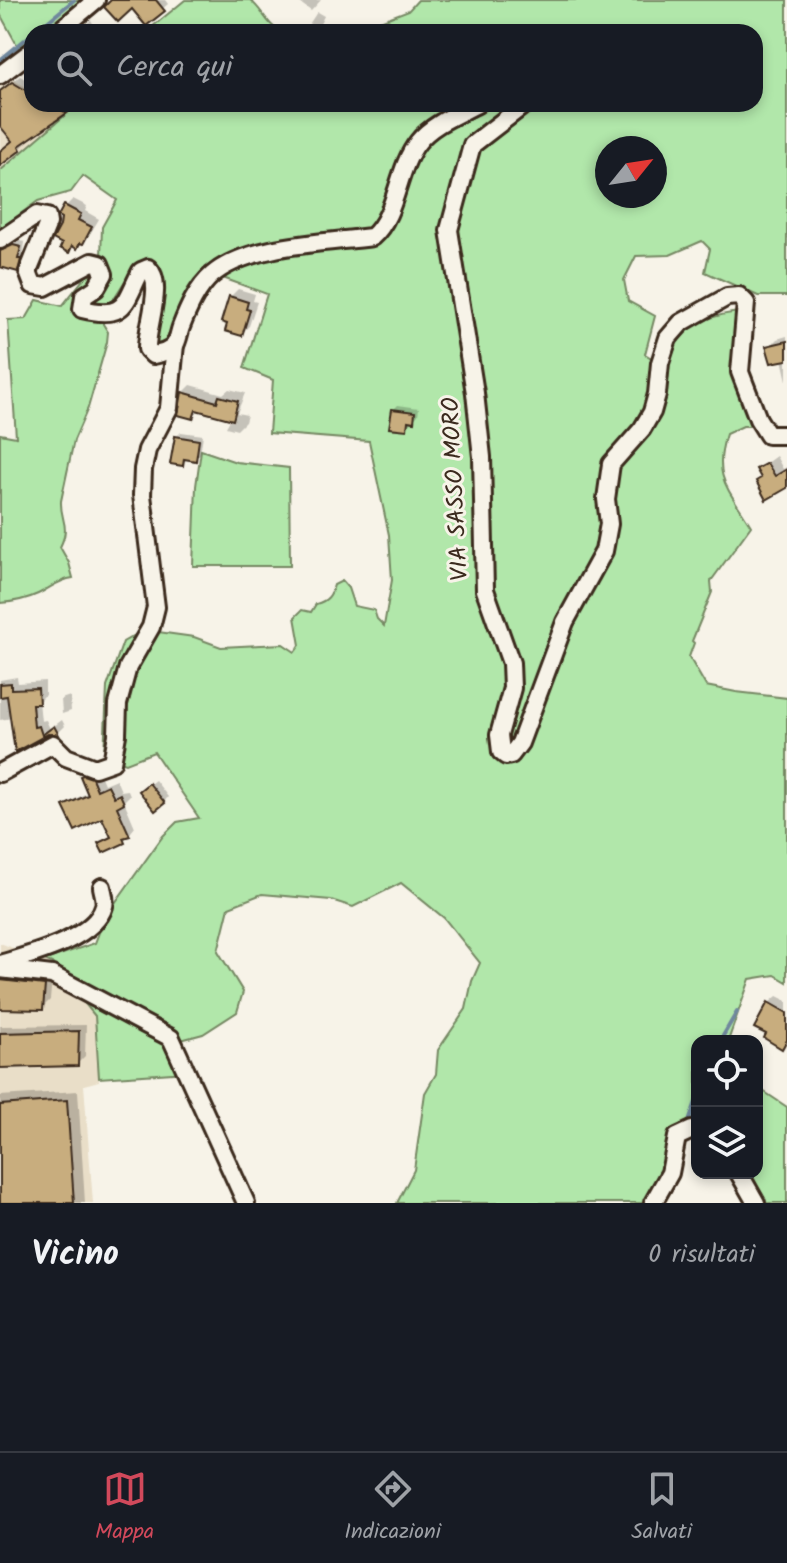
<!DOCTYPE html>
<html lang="it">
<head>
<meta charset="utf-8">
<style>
  :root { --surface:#171b24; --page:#20242c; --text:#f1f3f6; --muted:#9ea1a6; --line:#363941; --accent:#d1495b }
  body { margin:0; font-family:Kalam,sans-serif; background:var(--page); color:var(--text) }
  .controls { position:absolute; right:24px; bottom:24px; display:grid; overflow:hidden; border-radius:16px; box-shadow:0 4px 12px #0003 }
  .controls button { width:72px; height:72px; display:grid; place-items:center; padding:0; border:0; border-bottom:2px solid var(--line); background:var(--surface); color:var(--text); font:40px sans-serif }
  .compass { position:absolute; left:595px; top:136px; width:72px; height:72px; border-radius:50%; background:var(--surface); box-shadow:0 4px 12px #0003; rotate:60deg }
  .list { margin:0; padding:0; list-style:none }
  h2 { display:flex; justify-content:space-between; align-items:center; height:104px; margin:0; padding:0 32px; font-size:34px }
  h2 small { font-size:26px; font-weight:400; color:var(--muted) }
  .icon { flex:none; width:44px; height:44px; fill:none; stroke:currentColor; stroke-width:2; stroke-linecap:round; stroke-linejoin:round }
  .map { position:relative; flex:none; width:787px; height:1203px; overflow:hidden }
  .search { position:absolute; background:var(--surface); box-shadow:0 4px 12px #0003; left:24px; right:24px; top:24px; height:88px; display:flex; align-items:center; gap:20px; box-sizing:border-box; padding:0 28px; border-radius:24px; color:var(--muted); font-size:30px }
  .sheet { height:248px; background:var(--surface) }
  nav { display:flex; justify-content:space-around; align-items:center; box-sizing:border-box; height:112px; border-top:2px solid var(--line); background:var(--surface); font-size:22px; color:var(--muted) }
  nav a { display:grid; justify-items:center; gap:4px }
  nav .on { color:var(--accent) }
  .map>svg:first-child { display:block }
  .built { fill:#e9dec8 }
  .green { fill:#b1e7aa; stroke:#768864; stroke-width:2; fill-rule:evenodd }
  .shadow { fill:#0003 }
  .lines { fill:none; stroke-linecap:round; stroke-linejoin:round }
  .stream { stroke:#70889d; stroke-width:4 }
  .building { fill:#c8ad7e; stroke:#3b2a1e; stroke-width:2 }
  .minor-casing { stroke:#3b2a1e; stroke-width:22 }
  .minor { stroke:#f7f3e8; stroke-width:16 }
  .labels { text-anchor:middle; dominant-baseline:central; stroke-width:6; stroke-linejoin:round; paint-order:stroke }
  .street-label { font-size:24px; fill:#3b2a1e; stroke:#f7f3e8 }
</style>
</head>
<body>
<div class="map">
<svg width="787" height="1203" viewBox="0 0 787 1203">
  <rect width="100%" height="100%" fill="#f7f3e8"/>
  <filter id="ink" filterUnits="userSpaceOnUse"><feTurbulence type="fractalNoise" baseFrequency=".0125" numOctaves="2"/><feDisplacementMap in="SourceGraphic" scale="16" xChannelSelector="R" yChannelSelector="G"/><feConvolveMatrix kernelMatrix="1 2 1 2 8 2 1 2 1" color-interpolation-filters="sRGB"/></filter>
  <g filter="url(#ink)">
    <!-- built -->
    <g class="built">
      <polygon points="5,75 32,90 32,104 55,104 71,113 0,171 0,78"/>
      <polygon points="0,943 52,963 95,1016 99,1081 84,1085 93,1203 0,1203"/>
    </g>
    <!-- green -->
    <g class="green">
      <polygon points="0,0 86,0 49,32 32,32 32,46 22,54 0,14"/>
      <path d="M185,0H250C263,10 268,27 282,32H146Z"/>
      <path d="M418,0H787V296H758L705,272L710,249L702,241L670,255L636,256L624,280L628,301L655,316L645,354L668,368C672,359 674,346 680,339C696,320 721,313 744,312L743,348L756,426H743L726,434C712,479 729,489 751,526L711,581L712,592L692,641L694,643L689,657L706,686L736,692L787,698V982L775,975L750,979L728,1041H697V1131L682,1130L653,1203H397L414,1170L425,1093L436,1074L438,1050L466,1009L472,981L480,963L444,918L401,883L353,907L331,900L262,894L229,907L218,951L243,992L237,1012L203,1034L177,1041L187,1072L99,1078L95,1016L52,963L45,960L95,943L105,917L163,836L177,822L199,818L154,752L126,763L104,756L107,687L123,642L144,630L194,637L221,647L283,644L295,652L300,645L295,617L302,610L311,612L316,604C327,601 331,596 334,585L342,581L348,588L354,606L374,610L377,619L384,626L392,580L389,535L369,441L269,433L273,380L244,368L267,294L220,277L203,291L182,337L153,350L164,288L160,272L148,260L137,262L104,314L103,324L108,332L107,342L88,408L74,440L61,501C60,521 71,525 60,547L69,563L73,578C58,580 51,588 38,594C25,600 14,602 0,603V434L16,437L8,320L26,319L37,300L62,306L101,257L102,227L117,200L83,176L71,192L38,201L0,229V171L78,104H755V32H351L409,10ZM607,148H655V196H607Z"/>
      <polygon points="201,450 236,462 289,468 290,566 193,566 196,486"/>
      <polygon points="757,1087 787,1107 787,1203 758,1203 740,1173 757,1173"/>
    </g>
    <!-- shadow -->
    <g class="shadow">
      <polygon points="114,0 165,0 168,4 146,23 132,6"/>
      <polygon points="296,0 321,0 311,11"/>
      <polygon points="317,12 324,16 318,28 312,32 306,29"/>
      <polygon points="91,20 98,32 78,32 81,29"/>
      <polygon points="20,76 32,83 32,104 72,105 26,139 27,142 20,149 0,158 0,153 14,141 0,123 0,91"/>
      <polygon points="73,199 87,206 85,211 99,219 90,234 69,251 62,227 65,207"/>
      <polygon points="19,241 25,242 22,264 17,269 0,265 0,252"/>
      <polygon points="238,289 255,294 253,301 257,302 249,326 241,334 230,297"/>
      <polygon points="787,336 787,381 782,359 769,347 777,339"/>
      <polygon points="191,385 223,394 229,389 245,393 237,413 247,415 245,422 237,430 226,427 231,418 200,409 192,417 183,393"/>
      <polygon points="398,405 419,408 418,415 406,428 393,410"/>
      <polygon points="181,432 203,435 200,454 195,459 188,458 182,464 176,437"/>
      <polygon points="776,456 783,469 787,467 787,486 762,477 758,469"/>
      <polygon points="17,677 18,683 45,681 45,695 39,701 41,721 46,720 50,729 62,720 65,726 58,733 47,732 16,749 12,718 0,720 0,680"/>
      <polygon points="70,696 71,711 62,714 61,699"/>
      <polygon points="89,770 99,772 104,784 116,779 121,791 128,790 130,795 124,801 135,827 124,841 101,843 112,835 103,816 66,806 73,800 89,792 82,777"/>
      <polygon points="155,780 168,797 164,802 146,787"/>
      <polygon points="0,971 52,978 50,1000 42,1008 0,1007"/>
      <polygon points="777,996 787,1001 787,1041 782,1046 769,1003"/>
      <polygon points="86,1025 85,1056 77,1064 0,1066 0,1026"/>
      <polygon points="78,1091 85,1203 0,1203 0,1096"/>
    </g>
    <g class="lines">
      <!-- stream -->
      <g class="stream">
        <polyline points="35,32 74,0"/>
        <polyline points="0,60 32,34"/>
        <polyline points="720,1041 737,1012"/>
        <polyline points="689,1122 697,1099"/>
      </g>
    </g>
    <!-- building -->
    <g class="building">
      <polygon points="111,0 156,0 165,11 146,26 132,9 118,22 104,7"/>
      <polygon points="12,82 32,94 32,104 50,104 67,113 19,146 21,150 0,166 0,151 12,141 0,126 0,91"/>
      <polygon points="64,205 81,214 78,220 92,227 83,244 80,243 77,249 72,246 69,253 60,248 62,244 53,239 60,226 61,218 58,216"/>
      <polygon points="13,245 21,247 18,259 21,259 18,272 0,267 0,251"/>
      <polygon points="229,296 248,302 246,309 250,310 242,336 225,331 227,324 221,322"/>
      <polygon points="787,341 787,360 771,363 766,346"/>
      <polygon points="182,392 217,402 219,396 238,401 233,420 196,410 193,419 178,415"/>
      <polygon points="392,409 415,412 414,422 408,421 407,430 389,428"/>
      <polygon points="175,436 199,440 196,461 184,459 183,466 170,464"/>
      <polygon points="767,463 775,476 787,469 787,488 766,500 756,481 761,478 756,469"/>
      <polygon points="11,683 11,689 38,688 39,704 32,704 34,727 39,726 42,735 54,726 59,735 48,734 15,752 7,696 0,697 0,684"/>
      <polygon points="83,775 92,778 97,790 108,785 114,797 120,794 124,803 117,807 130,836 123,838 125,843 103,853 98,843 111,837 102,818 75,831 63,806 88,795 80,776"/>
      <polygon points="149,783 165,803 155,811 139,791"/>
      <polygon points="0,980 45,985 43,1010 0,1009"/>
      <polygon points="768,1002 787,1013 787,1040 782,1049 764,1038 766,1034 754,1028"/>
      <polygon points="79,1031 78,1066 0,1068 0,1033"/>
      <polygon points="67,1100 74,1203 0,1203 0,1105"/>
    </g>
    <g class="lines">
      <!-- minor casing -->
      <g class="minor-casing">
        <g id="minor">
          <polyline points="58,32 96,0"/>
          <polyline points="0,75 32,51"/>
          <polyline points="525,104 472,145 449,230 475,393 482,457 485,590 511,663 512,688 499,735 501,752 506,756 511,755 520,743 565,622 604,551 609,524 606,499 611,464 642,429 652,412 657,394 660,363 668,338 681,323 727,297 739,296 746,303 740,372 758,419 768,435 787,435"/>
          <path d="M0,240L37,215L47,217L48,223L28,272L33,285L45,287L92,262L100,264L104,274L96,288L84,296L82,309C127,320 124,303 141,271L148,268C165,283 146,327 147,349L153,355C160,354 170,351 175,345C178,341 179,332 181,327C188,309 197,288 212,275C248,244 326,243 372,237C398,214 396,170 418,142C432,124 458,114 477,104"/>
          <polyline points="0,773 53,744 66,757 95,768 112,762 117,735 118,704 128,667 151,627 156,607 142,495 143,469 147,450 169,408 175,344"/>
          <path d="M0,964C29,955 95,939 104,906C106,900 103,893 102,887"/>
          <polyline points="0,969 52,975 171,1038 246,1203"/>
          <polyline points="739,1173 756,1203"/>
          <polyline points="653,1203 670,1173 677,1137 692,1130 697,1131"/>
        </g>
      </g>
      <!-- minor -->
      <use href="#minor" class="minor"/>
    </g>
  </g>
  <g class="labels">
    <!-- street labels -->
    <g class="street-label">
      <text transform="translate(456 489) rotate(-93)">VIA SASSO MORO</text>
    </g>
  </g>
</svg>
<div class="controls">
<button><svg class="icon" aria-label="locate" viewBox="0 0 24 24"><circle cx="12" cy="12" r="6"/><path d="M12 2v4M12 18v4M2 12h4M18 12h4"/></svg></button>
<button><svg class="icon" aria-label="layers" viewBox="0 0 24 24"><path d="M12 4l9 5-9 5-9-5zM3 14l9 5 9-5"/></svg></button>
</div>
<svg class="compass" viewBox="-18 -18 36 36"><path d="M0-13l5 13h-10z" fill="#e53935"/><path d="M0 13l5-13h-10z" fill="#9ea1a6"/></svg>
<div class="search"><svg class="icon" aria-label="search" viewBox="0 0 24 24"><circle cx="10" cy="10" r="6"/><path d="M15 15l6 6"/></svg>Cerca qui</div>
</div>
<section class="sheet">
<h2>Vicino<small>0 risultati</small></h2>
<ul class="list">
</ul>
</section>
<nav>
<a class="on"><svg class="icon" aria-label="map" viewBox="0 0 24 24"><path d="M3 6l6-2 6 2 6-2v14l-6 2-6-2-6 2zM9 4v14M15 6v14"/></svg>Mappa</a>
<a><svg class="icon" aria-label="directions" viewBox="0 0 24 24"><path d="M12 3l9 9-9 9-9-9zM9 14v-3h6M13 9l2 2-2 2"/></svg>Indicazioni</a>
<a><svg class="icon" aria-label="saved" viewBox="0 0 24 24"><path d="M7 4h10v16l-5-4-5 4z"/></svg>Salvati</a>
</nav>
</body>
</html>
